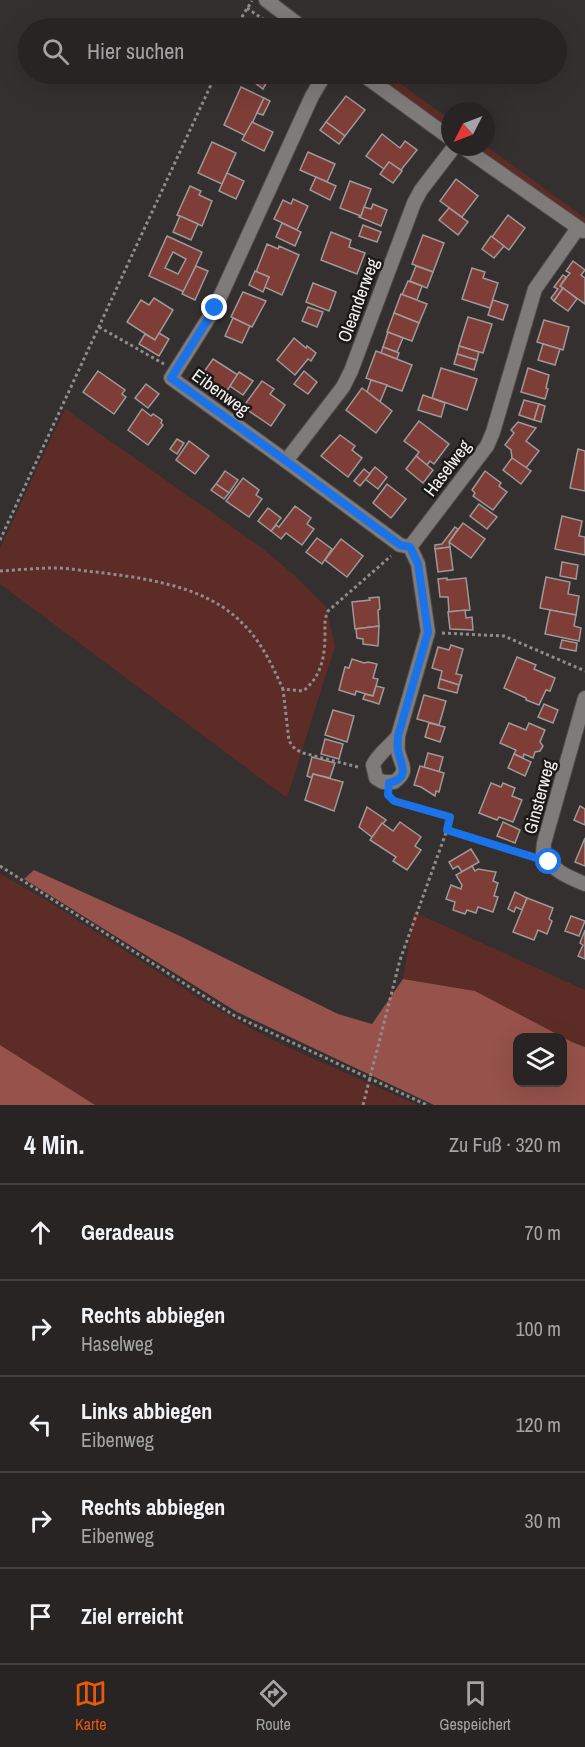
<!DOCTYPE html>
<html lang="de">
<head>
<meta charset="utf-8">
<style>
  :root { --surface:#272423; --page:#333030; --text:#f1f3f6; --muted:#a4a4a6; --line:#434141; --accent:#ea580c }
  body { margin:0; font-family:"Archivo Narrow",sans-serif; background:var(--page); color:var(--text) }
  .controls { position:absolute; right:18px; bottom:18px; display:grid; overflow:hidden; border-radius:12px; box-shadow:0 6px 24px #0002 }
  .controls button { width:54px; height:54px; display:grid; place-items:center; padding:0; border:0; border-bottom:2px solid var(--line); background:var(--surface); color:var(--text); font:30px sans-serif }
  .compass { position:absolute; left:441px; top:102px; width:54px; height:54px; border-radius:50%; background:var(--surface); box-shadow:0 6px 24px #0002; rotate:228deg }
  .stop { position:absolute; width:18px; height:18px; margin:-14px; border:4px solid #1a73e8; border-radius:50%; background:#fff }
  .stop.end { background:#1a73e8; border-color:#fff; box-shadow:0 2px 6px #0008 }
  .list { margin:0; padding:0; list-style:none }
  h2 { display:flex; justify-content:space-between; align-items:center; height:78px; margin:0; padding:0 24px; font-size:26px }
  h2 small { font-size:20px; font-weight:400; color:var(--muted) }
  .list li { display:grid; grid-template-columns:39px 1fr auto; gap:18px; align-items:center; box-sizing:border-box; height:96px; padding:0 24px; border-top:2px solid var(--line) }
  .list b { display:block; font-size:22px; white-space:nowrap }
  .list p { margin:0; font-size:20px; white-space:nowrap; color:var(--muted) }
  .list em { font-size:20px; font-style:normal; color:var(--muted) }
  .icon { flex:none; width:33px; height:33px; fill:none; stroke:currentColor; stroke-width:2; stroke-linecap:round; stroke-linejoin:round }
  .map { position:relative; flex:none; width:585px; height:1105px; overflow:hidden }
  .search { position:absolute; background:var(--surface); box-shadow:0 6px 24px #0002; left:18px; right:18px; top:18px; height:66px; display:flex; align-items:center; gap:15px; box-sizing:border-box; padding:0 21px; border-radius:33px; color:var(--muted); font-size:22px }
  .sheet { height:558px; background:var(--surface) }
  nav { display:flex; justify-content:space-around; align-items:center; box-sizing:border-box; height:84px; border-top:2px solid var(--line); background:var(--surface); font-size:16px; color:var(--muted) }
  nav a { display:grid; justify-items:center; gap:3px }
  nav .on { color:var(--accent) }
  .map>svg:first-child { display:block }
  .green { fill:#5e2c27 }
  .forest { fill:#96524b; fill-rule:evenodd }
  .building { fill:#7e3d37; stroke:#9e9999; stroke-width:1.5; fill-rule:evenodd }
  .lines { fill:none; stroke-linecap:round; stroke-linejoin:round }
  .street-casing { stroke:#504c4c; stroke-width:16 }
  .path { stroke:#908c8c; stroke-width:3; stroke-dasharray:3 3; stroke-linecap:butt }
  .street { stroke:#7f7b7a; stroke-width:14 }
  .route { stroke:#1a73e8; stroke-width:8 }
  .labels { text-anchor:middle; dominant-baseline:central; stroke-width:5; stroke-linejoin:round; paint-order:stroke }
  .street-label { font-size:18px; fill:#f4f1f1; stroke:#1a1918 }
</style>
</head>
<body>
<div class="map">
<svg width="585" height="1105" viewBox="0 0 585 1105">
  <rect width="100%" height="100%" fill="#34302f"/>
  <!-- green -->
  <g class="green">
    <polygon points="375,74 387,74 450,120 450,128"/>
    <polygon points="486,146 585,218 585,223 553,203 476,147"/>
    <polygon points="65,409 262,548 295,576 326,607 335,646 287,798 0,584 0,548"/>
    <polygon points="0,874 46,900 205,1002 250,1028 285,1046 418,1105 95,1105 0,1045"/>
    <polygon points="414,912 585,990 585,1047 572,1042 475,991 403,979"/>
  </g>
  <!-- forest -->
  <g class="forest">
    <path d="M34,870L180,936L338,1014L372,1024L403,979L475,991L572,1042L585,1047V1105H434L237,1012L24,879ZM518,1038H562V1082H518Z"/>
    <polygon points="0,1045 95,1105 0,1105"/>
  </g>
  <!-- building -->
  <g class="building">
    <polygon points="247,74 271,74 263,89 246,76"/>
    <polygon points="241,87 264,98 246,136 224,125"/>
    <polygon points="346,96 365,110 345,136 326,122"/>
    <polygon points="264,98 270,101 263,115 257,113"/>
    <polygon points="252,122 273,132 264,151 242,140"/>
    <polygon points="326,122 345,136 339,144 320,130"/>
    <polygon points="382,134 400,148 405,141 417,150 401,170 389,162 384,169 366,156"/>
    <polygon points="212,142 236,153 222,184 198,173"/>
    <polygon points="308,152 335,164 327,182 300,170"/>
    <polygon points="389,162 402,171 393,183 380,174"/>
    <polygon points="227,173 244,181 236,199 219,191"/>
    <polygon points="316,177 336,186 330,200 310,190"/>
    <polygon points="456,179 478,196 462,217 440,201"/>
    <polygon points="350,181 371,189 361,216 340,208"/>
    <polygon points="190,186 201,191 199,195 212,201 202,226 177,215"/>
    <polygon points="293,199 308,206 297,230 274,219 283,200 291,204"/>
    <polygon points="373,204 387,210 381,226 359,217 361,216 364,207 371,209"/>
    <polygon points="449,208 468,222 458,235 439,220"/>
    <polygon points="508,215 525,228 509,250 492,237"/>
    <polygon points="180,216 198,224 191,240 173,232"/>
    <polygon points="282,223 301,232 295,246 276,237"/>
    <polygon points="363,225 381,232 377,242 359,236"/>
    <polygon points="331,232 351,240 349,247 365,253 357,274 321,260"/>
    <polygon points="423,235 444,243 433,272 412,264"/>
    <path d="M167,236L202,252L184,292L149,276ZM173,252L186,259L178,274L165,268Z"/>
    <polygon points="491,236 504,246 494,258 482,249"/>
    <polygon points="267,244 278,249 279,246 299,255 282,295 264,287 269,277 256,272"/>
    <polygon points="573,261 585,270 581,275 585,278 585,304 560,286 570,273 566,271"/>
    <polygon points="196,266 208,271 195,300 182,294"/>
    <polygon points="416,266 433,272 427,288 410,281"/>
    <polygon points="472,268 485,272 483,278 498,283 490,308 462,299"/>
    <polygon points="255,271 269,277 263,292 249,285"/>
    <polygon points="563,275 566,277 560,286 563,288 554,301 551,298 558,289 554,287"/>
    <polygon points="408,281 422,286 417,300 402,295"/>
    <polygon points="313,283 336,292 329,311 306,302"/>
    <polygon points="563,288 577,299 568,311 554,301"/>
    <polygon points="243,292 266,301 252,327 231,317"/>
    <polygon points="401,294 427,304 419,323 394,313"/>
    <polygon points="154,298 173,310 155,340 127,322 141,300 149,305"/>
    <polygon points="493,300 508,305 503,320 488,315"/>
    <polygon points="308,307 323,312 317,327 302,321"/>
    <polygon points="394,313 419,323 412,341 387,332"/>
    <polygon points="468,317 492,324 483,353 459,346"/>
    <polygon points="233,318 250,326 242,343 225,336"/>
    <polygon points="544,320 569,327 563,350 537,342"/>
    <polygon points="388,332 403,338 397,352 383,347"/>
    <polygon points="159,333 169,339 159,356 139,344 145,334 155,340"/>
    <polygon points="294,338 306,348 307,346 316,353 311,361 308,359 295,375 277,360"/>
    <polygon points="543,344 560,349 555,365 538,360"/>
    <polygon points="459,346 479,352 477,360 457,354"/>
    <polygon points="383,347 399,353 397,359 381,353"/>
    <polygon points="376,351 412,365 402,391 366,378"/>
    <polygon points="457,354 477,360 474,370 454,364"/>
    <polygon points="213,359 238,375 226,392 201,376"/>
    <polygon points="441,368 477,379 467,410 432,398"/>
    <polygon points="528,368 549,375 546,388 548,389 545,399 521,392"/>
    <polygon points="98,371 125,390 122,394 126,397 114,414 83,392"/>
    <polygon points="304,371 317,382 308,394 294,384"/>
    <polygon points="239,372 253,381 243,395 230,386"/>
    <polygon points="371,380 387,385 380,402 367,392"/>
    <polygon points="262,381 274,389 270,394 285,405 271,426 243,407"/>
    <polygon points="146,384 159,394 148,408 135,398"/>
    <polygon points="362,388 392,411 376,433 346,410"/>
    <polygon points="423,395 445,403 441,417 418,410"/>
    <polygon points="524,400 539,404 534,420 519,415"/>
    <polygon points="539,404 545,406 541,422 534,420"/>
    <polygon points="142,409 151,416 153,414 162,420 161,423 163,425 148,445 128,430"/>
    <polygon points="419,421 449,444 434,464 430,461 427,465 416,456 419,452 404,441"/>
    <polygon points="518,422 536,428 526,441 539,451 526,468 512,458 511,450 505,445 514,433 511,430"/>
    <polygon points="340,435 355,446 352,450 362,458 348,477 321,456"/>
    <polygon points="177,439 184,443 177,454 170,449"/>
    <polygon points="189,441 209,456 195,474 176,460"/>
    <polygon points="578,449 585,451 585,491 570,488"/>
    <polygon points="416,456 433,470 423,483 406,469"/>
    <polygon points="512,458 531,471 521,484 503,470"/>
    <polygon points="375,467 387,477 378,489 365,479"/>
    <polygon points="364,469 370,474 360,486 354,481"/>
    <polygon points="225,471 238,480 229,493 216,484"/>
    <polygon points="485,471 501,483 499,486 507,492 493,510 473,496 475,493 472,490"/>
    <polygon points="243,478 259,490 256,495 262,499 249,517 226,501"/>
    <polygon points="216,484 229,493 224,499 211,490"/>
    <polygon points="387,484 406,499 391,518 373,503"/>
    <polygon points="479,504 497,517 487,529 470,516"/>
    <polygon points="295,506 311,518 307,524 314,529 302,545 286,533 281,539 271,531 276,525 279,527"/>
    <polygon points="268,508 281,518 271,531 258,521"/>
    <polygon points="562,516 582,521 579,536 585,537 585,555 555,549"/>
    <polygon points="463,523 485,539 471,558 449,542"/>
    <polygon points="455,527 458,529 449,542 450,547 435,549 435,545 442,544"/>
    <polygon points="317,538 332,549 322,564 306,552"/>
    <polygon points="341,539 363,556 347,577 325,560"/>
    <polygon points="450,547 453,570 438,572 435,549"/>
    <polygon points="562,562 578,565 576,579 560,576"/>
    <polygon points="546,577 570,582 568,594 579,596 576,615 540,608"/>
    <polygon points="447,578 447,580 466,578 470,610 449,612 448,597 440,597 438,579"/>
    <polygon points="379,597 380,609 378,610 379,626 355,629 352,602 370,600 369,598"/>
    <polygon points="465,610 466,618 472,617 473,630 450,629 448,612"/>
    <polygon points="550,610 576,615 574,626 581,628 579,641 545,634"/>
    <polygon points="379,626 378,646 363,644 363,639 357,638 356,629"/>
    <polygon points="562,640 577,643 576,651 560,648"/>
    <polygon points="451,645 463,649 456,674 462,675 459,685 440,679 442,671 432,668 438,647 449,650"/>
    <polygon points="517,657 536,665 534,669 555,678 550,691 546,690 539,705 526,700 526,698 504,688"/>
    <polygon points="352,659 364,663 368,662 377,664 373,678 378,679 373,696 356,691 355,695 339,690 345,667 349,668"/>
    <polygon points="440,679 459,685 457,693 438,688"/>
    <polygon points="376,686 384,688 379,704 363,699 365,694 373,696"/>
    <polygon points="424,695 446,701 439,725 417,719"/>
    <polygon points="544,704 558,710 553,723 538,717"/>
    <polygon points="333,710 354,716 347,742 325,735"/>
    <polygon points="429,723 445,727 440,742 425,737"/>
    <polygon points="509,723 526,730 529,723 545,730 540,742 543,746 540,751 535,752 533,758 524,754 523,758 514,754 516,750 500,743"/>
    <polygon points="325,739 343,744 339,759 321,754"/>
    <polygon points="428,753 443,757 439,772 424,767"/>
    <polygon points="514,754 531,762 525,776 508,768"/>
    <polygon points="312,757 335,763 330,778 313,774 312,778 307,776"/>
    <polygon points="420,766 444,773 439,792 436,791 435,796 421,787 414,785"/>
    <polygon points="313,774 343,782 334,811 305,800"/>
    <polygon points="491,783 501,787 503,783 515,788 512,796 522,800 513,822 499,817 497,820 479,813"/>
    <polygon points="580,806 585,809 585,825 574,820"/>
    <polygon points="367,807 386,820 372,837 359,827"/>
    <polygon points="400,822 421,837 415,846 421,850 407,870 393,861 396,857 370,840 382,823 393,831"/>
    <polygon points="503,822 520,830 515,843 497,836"/>
    <polygon points="585,838 585,866 575,862"/>
    <polygon points="471,849 479,862 462,872 458,866 453,869 449,862"/>
    <polygon points="472,866 475,871 478,869 496,872 493,881 498,883 494,896 498,897 493,912 478,907 476,913 467,910 465,914 453,910 455,902 446,899 451,885 461,889 462,885 456,875"/>
    <polygon points="515,892 527,898 522,910 516,907 514,912 508,909"/>
    <polygon points="527,898 553,908 549,919 552,921 547,934 538,930 534,940 513,932"/>
    <polygon points="571,916 585,921 579,936 565,931"/>
    <polygon points="585,930 585,959 578,956 583,945 580,943"/>
  </g>
  <g class="lines">
    <!-- street casing -->
    <g class="street-casing">
      <g id="street">
        <polyline points="266,0 303,28"/>
        <polyline points="325,74 312,96 215,308 171,378 286,461 400,545 410,547"/>
        <polyline points="362,74 450,138"/>
        <polyline points="463,147 583,231"/>
        <polyline points="286,461 343,387 351,371 414,203 421,190 454,147"/>
        <path d="M585,698L544,843L543,854C555,872 566,876 585,884"/>
        <path d="M398,736C398,741 397,746 398,751C401,766 410,770 394,782H383L376,778L373,765C378,754 390,746 398,736L428,632L418,564L410,547L487,446L493,432L535,289L578,228"/>
      </g>
    </g>
    <!-- path -->
    <g class="path">
      <polyline points="247,8 267,22"/>
      <polyline points="237,28 243,15 252,1"/>
      <polyline points="99,327 164,364"/>
      <polyline points="0,540 216,74"/>
      <path d="M0,571C18,570 37,568 55,568C69,568 83,571 96,572C144,578 207,586 242,623C261,641 272,665 283,689"/>
      <polyline points="442,633 504,636 585,671"/>
      <path d="M358,767L303,753L295,749L289,741L283,689L303,691C321,677 325,657 325,635C325,625 324,620 328,611L391,556"/>
      <polyline points="389,796 394,801 450,817 447,830 528,856"/>
      <polyline points="0,866 235,1016 427,1105"/>
      <polyline points="363,1105 400,960 447,830"/>
    </g>
    <!-- street -->
    <use href="#street" class="street"/>
  </g>
  <g class="lines">
    <!-- route -->
    <path class="route" d="M215,308L171,378L286,461L400,545L410,547L418,564L428,632L398,736C398,741 397,746 398,751C401,765 411,778 389,783L388,795L394,801L450,817L447,830L549,862"/>
  </g>
  <g class="labels">
    <!-- street labels -->
    <g class="street-label">
      <text transform="translate(358 300) rotate(-70)">Oleanderweg</text>
      <text transform="translate(221 392) rotate(36)">Eibenweg</text>
      <text transform="translate(447 468) rotate(-53)">Haselweg</text>
      <text transform="translate(539 797) rotate(-75)">Ginsterweg</text>
    </g>
  </g>
</svg>
<div class="controls">
<button><svg class="icon" aria-label="layers" viewBox="0 0 24 24"><path d="M12 4l9 5-9 5-9-5zM3 14l9 5 9-5"/></svg></button>
</div>
<svg class="compass" viewBox="-18 -18 36 36"><path d="M0-13l5 13h-10z" fill="#e53935"/><path d="M0 13l5-13h-10z" fill="#a4a4a6"/></svg>
<div class="stop" style="left:549px;top:862px"></div>
<div class="stop end" style="left:215px;top:308px"></div>
<div class="search"><svg class="icon" aria-label="search" viewBox="0 0 24 24"><circle cx="10" cy="10" r="6"/><path d="M15 15l6 6"/></svg>Hier suchen</div>
</div>
<section class="sheet">
<h2>4 Min.<small>Zu Fuß · 320 m</small></h2>
<ul class="list">
<li><svg class="icon" aria-label="ahead" viewBox="0 0 24 24"><path d="M12 20V5M6 11l6-6 6 6"/></svg><div><b>Geradeaus</b></div><em>70 m</em></li>
<li><svg class="icon" aria-label="right" viewBox="0 0 24 24"><path d="M7 20v-9h11M14 6l5 5-5 5"/></svg><div><b>Rechts abbiegen</b><p>Haselweg</p></div><em>100 m</em></li>
<li><svg class="icon" aria-label="left" viewBox="0 0 24 24"><path d="M17 20v-9H6M10 6l-5 5 5 5"/></svg><div><b>Links abbiegen</b><p>Eibenweg</p></div><em>120 m</em></li>
<li><svg class="icon" aria-label="right" viewBox="0 0 24 24"><path d="M7 20v-9h11M14 6l5 5-5 5"/></svg><div><b>Rechts abbiegen</b><p>Eibenweg</p></div><em>30 m</em></li>
<li><svg class="icon" aria-label="arrive" viewBox="0 0 24 24"><path d="M6 21V4h12l-3 4 3 4H6"/></svg><div><b>Ziel erreicht</b></div></li>
</ul>
</section>
<nav>
<a class="on"><svg class="icon" aria-label="map" viewBox="0 0 24 24"><path d="M3 6l6-2 6 2 6-2v14l-6 2-6-2-6 2zM9 4v14M15 6v14"/></svg>Karte</a>
<a><svg class="icon" aria-label="directions" viewBox="0 0 24 24"><path d="M12 3l9 9-9 9-9-9zM9 14v-3h6M13 9l2 2-2 2"/></svg>Route</a>
<a><svg class="icon" aria-label="saved" viewBox="0 0 24 24"><path d="M7 4h10v16l-5-4-5 4z"/></svg>Gespeichert</a>
</nav>
</body>
</html>
